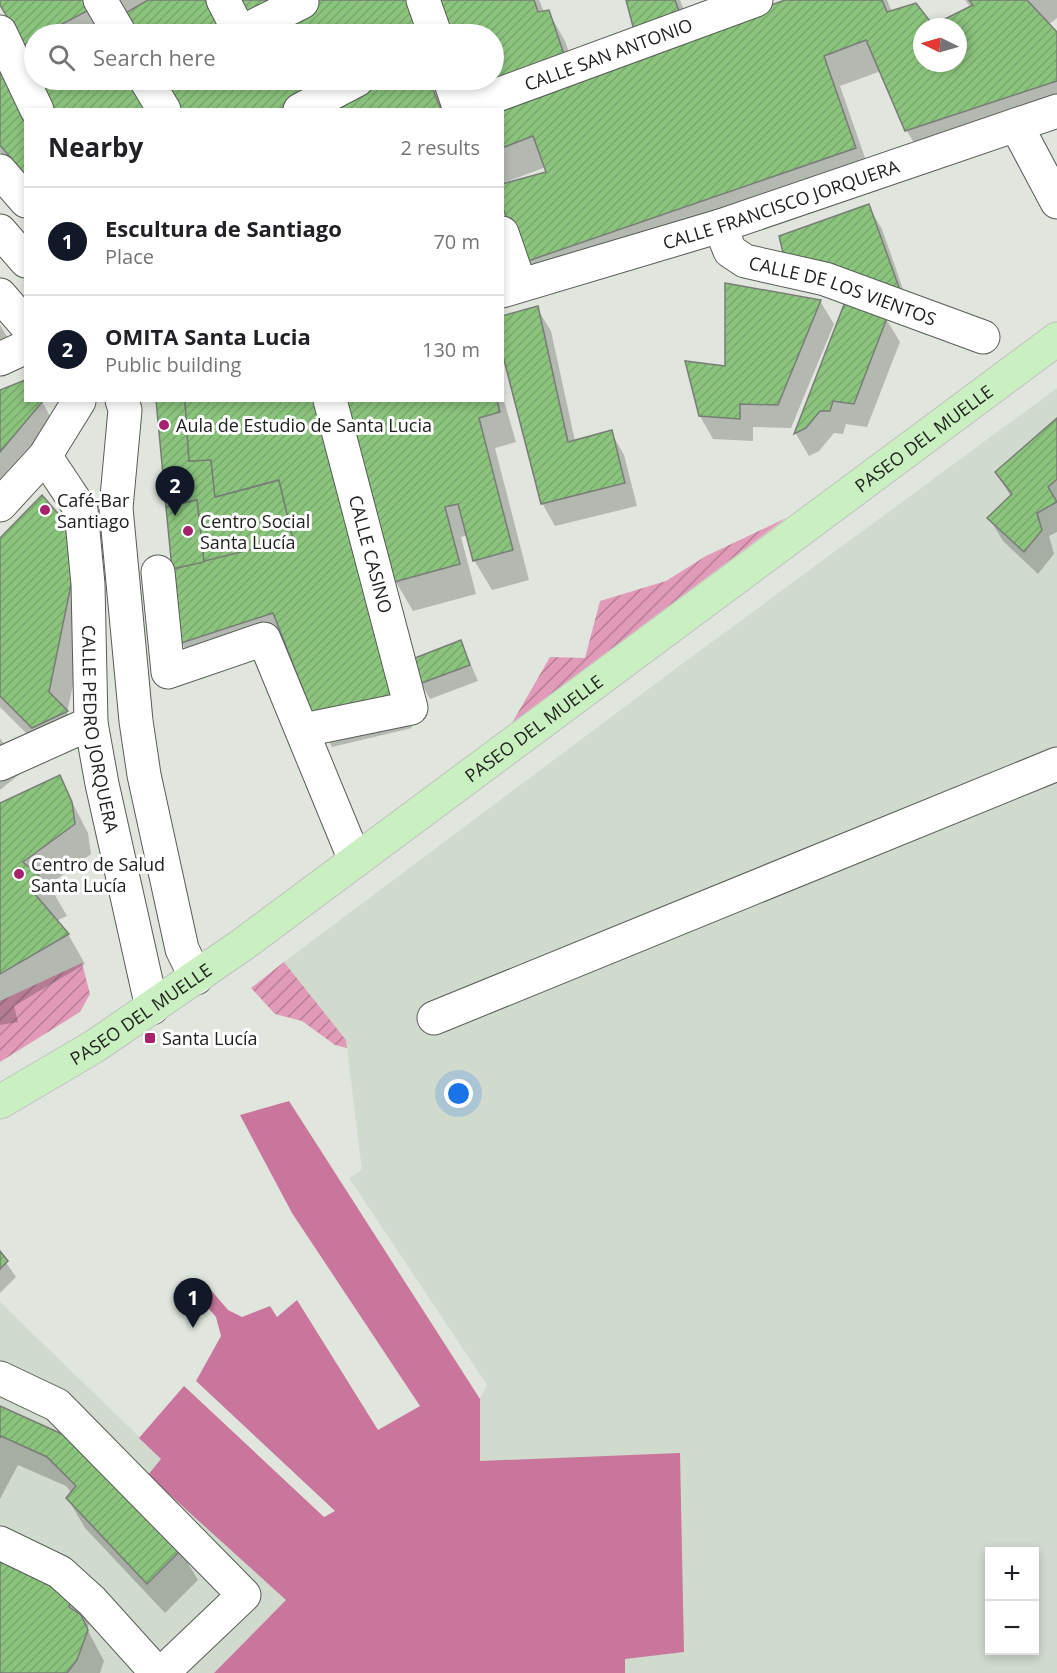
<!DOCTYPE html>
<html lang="en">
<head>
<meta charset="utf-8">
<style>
  :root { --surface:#fff; --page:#f2f2f2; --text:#202124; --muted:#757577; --line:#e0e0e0; --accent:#111827 }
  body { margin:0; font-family:"Open Sans",sans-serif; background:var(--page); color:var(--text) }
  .controls { position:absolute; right:18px; bottom:18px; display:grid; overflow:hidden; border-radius:0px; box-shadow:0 3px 9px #0003 }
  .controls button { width:54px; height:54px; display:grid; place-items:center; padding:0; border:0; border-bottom:2px solid var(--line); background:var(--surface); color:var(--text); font:30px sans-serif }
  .compass { position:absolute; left:913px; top:18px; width:54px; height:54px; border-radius:50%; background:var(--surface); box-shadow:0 3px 9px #0003; rotate:275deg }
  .you { position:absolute; left:459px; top:1094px; width:21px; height:21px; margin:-15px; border:4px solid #fff; border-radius:50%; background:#1a73e8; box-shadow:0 0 0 9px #1a73e833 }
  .badge { display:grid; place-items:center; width:39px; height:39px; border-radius:50%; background:var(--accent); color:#fff; font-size:20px; font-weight:700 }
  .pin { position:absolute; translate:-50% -50px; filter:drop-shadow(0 2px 3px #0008) }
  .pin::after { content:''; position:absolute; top:32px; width:21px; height:18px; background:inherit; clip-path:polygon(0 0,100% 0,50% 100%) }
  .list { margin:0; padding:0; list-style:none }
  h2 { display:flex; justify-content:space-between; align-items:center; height:78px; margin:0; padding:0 24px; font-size:26px }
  h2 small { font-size:20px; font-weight:400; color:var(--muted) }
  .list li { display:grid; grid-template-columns:39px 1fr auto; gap:18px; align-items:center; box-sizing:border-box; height:108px; padding:0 24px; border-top:2px solid var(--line) }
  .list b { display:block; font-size:22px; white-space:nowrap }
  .list p { margin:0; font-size:20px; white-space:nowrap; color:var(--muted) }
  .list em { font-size:20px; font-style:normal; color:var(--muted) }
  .icon { flex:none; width:33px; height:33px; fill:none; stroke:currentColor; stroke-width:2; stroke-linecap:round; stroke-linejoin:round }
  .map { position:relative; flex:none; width:1057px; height:1673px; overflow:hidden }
  .search { position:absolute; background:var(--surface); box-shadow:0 3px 9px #0003; left:24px; top:24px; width:480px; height:66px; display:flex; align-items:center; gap:15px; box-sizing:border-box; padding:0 21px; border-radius:33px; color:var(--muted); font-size:22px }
  .panel { position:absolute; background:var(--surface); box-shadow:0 3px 9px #0003; left:24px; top:108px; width:480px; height:294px; border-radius:0px }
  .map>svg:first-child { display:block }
  .built { fill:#d0dacd; fill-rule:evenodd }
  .garden { fill:url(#garden-furrows) }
  .water { fill:#ca769c }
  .shadow { fill:#0003; fill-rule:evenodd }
  .building { fill:url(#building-hatch); stroke:#787d76; stroke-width:1.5; fill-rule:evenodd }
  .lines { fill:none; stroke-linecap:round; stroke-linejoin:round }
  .minor-casing { stroke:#585d57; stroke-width:35 }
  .major-casing { stroke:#c1c1c0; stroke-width:35 }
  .minor { stroke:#fff; stroke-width:33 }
  .major { stroke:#caefc0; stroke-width:33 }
  .poi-dot { fill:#a7226c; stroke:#fff; stroke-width:2 }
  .labels { text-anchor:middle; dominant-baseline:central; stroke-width:6; stroke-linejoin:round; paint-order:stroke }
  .street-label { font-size:18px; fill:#20221f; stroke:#fff }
  .poi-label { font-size:18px; fill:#20221f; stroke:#fff; text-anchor:start }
</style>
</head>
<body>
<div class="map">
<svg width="1057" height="1673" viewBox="0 0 1057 1673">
  <defs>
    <pattern id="garden-furrows" width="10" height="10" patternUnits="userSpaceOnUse" patternTransform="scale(1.5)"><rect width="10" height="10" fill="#e19ab8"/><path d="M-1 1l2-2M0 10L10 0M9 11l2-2" fill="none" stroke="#b67d95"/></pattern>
    <pattern id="building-hatch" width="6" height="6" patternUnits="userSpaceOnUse" patternTransform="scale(1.5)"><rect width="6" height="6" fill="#8bc47d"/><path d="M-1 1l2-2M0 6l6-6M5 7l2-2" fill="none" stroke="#78a86c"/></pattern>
  </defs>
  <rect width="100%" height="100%" fill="#e0e6de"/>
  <!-- built -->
  <g class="built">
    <path d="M1057,388V1673H625V1659L480,1461V1399L487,1385L349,1178L362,1170L346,1040L284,962L682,664ZM990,1552H1034V1650H990Z"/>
    <polygon points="0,1302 162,1459 148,1475 287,1600 214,1673 0,1673"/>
  </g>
  <!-- garden -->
  <g class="garden">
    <polygon points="786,518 512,723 550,657 585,658 600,601 666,581 706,556"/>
    <polygon points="284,962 346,1040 347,1048 335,1045 302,1021 275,1014 251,988"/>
    <polygon points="82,963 90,994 80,1012 0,1062 0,1001"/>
  </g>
  <!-- water -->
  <polygon class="water" points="289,1101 480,1399 480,1461 680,1453 684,1652 625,1659 625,1673 214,1673 286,1600 148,1475 161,1459 139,1438 184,1386 324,1517 335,1511 196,1381 221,1336 216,1317 196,1294 204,1282 228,1310 242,1317 270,1306 277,1317 297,1300 378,1430 420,1406 292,1213 240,1115"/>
  <!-- shadow -->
  <g class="shadow">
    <polygon points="0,0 84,0 105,34 34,34 34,61"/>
    <polygon points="114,0 212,0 231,34 135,34"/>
    <polygon points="232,0 433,34 251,34"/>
    <path d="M435,0H539L544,12L548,11L565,41L577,76L646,51L627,0H680L693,34L789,0H887L892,12L933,26L971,8L965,0H1057V18L1048,25L1057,34V116L924,160L907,131L881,71L840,86L872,178L541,292L524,262L502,180V110L462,80H494V34H447ZM922,27H958V63H922ZM546,167L548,173L507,185L506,182Z"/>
    <polygon points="0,65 26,183 0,152"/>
    <polygon points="34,65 34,80 131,80 147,110 48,110 29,68"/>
    <polygon points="161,80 432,80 445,110 179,110"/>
    <polygon points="868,206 882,229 912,315 781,237"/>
    <polygon points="820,301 834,324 791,428 753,427 753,441 713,439 700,416 726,367"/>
    <polygon points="846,304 886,319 900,342 867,427 846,424 843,434 834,433 819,451 809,456 796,434"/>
    <polygon points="537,308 551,331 575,441 611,432 624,455 637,506 555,526 542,503"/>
    <polygon points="0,325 20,358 0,370"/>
    <polygon points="25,381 26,400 41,400 59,432 0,502 0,392"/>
    <polygon points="502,394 516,442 495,448 529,580 492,590 474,560 468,535 461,537 476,594 413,611 396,582 343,400 502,400"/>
    <polygon points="329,420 412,728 332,747 315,717 287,643 199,672 182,643 174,569"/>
    <polygon points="1057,420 1057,532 1049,536 1054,554 1038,574 1003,541 989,518 1011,497 997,472"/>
    <polygon points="42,497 89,611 67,713 84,741 50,757 0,707 0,541"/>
    <polygon points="461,642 478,681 430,699 421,683"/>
    <polygon points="0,738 22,772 0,790"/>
    <polygon points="59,777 88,833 91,854 49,885 67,916 56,921 68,934 85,964 14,1006 18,1022 0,1025 0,805"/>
    <polygon points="0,1254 16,1277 0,1293"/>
    <polygon points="0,1407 180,1550 198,1580 165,1613 85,1528 68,1499 72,1493 66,1486 18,1465 0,1499"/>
    <polygon points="72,1593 89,1623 87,1629 104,1661 100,1673 0,1673"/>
  </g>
  <!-- building -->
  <g class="building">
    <polygon points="0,0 85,0 91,9 43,34 34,34 34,39 24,45 0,5"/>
    <polygon points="148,0 213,0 231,34 133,34 122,15"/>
    <polygon points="230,0 288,0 242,23"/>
    <polygon points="308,0 415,0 426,29 415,34 254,34"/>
    <polygon points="434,0 534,0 538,12 549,10 567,63 466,96 461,80 494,80 494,34 445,34"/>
    <polygon points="626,0 675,0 683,22 636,38"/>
    <path d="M785,0H882L887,12L916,3L933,25L973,5L969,0H1027L1057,32V81L905,131L866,40L824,56L856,148L522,263L502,205V184L546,172L533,136L502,148V110H478ZM922,27H958V63H922Z"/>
    <polygon points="101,24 107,34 84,34"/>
    <polygon points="0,63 26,118 26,176 0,145"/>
    <polygon points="34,63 34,80 132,80 148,110 46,110 27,67"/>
    <polygon points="160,80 333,80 279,110 178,110"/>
    <polygon points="385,80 429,80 441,110 326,110"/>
    <polygon points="869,204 901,293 784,257 779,236"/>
    <polygon points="725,283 821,300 778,405 740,404 740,419 699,416 685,361 725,366"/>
    <polygon points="845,302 887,318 854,404 833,401 830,411 820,411 806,428 794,434"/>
    <polygon points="538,306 568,442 612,430 625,483 541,504 502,352 502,316"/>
    <polygon points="25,380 26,400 43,401 0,452 0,390"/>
    <polygon points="156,400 185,400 189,461 211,460 215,497 279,480 293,539 204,562 197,500 166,507"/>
    <polygon points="185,400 315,400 396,698 314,718 273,613 181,643 172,569 293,539 279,480 215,497 211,460 189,461"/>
    <polygon points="342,400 497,400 500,412 479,418 513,550 473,561 458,504 445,507 460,564 394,582"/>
    <polygon points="1057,418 1057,479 1048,487 1057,502 1037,513 1042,530 1024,552 987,518 1012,494 995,472"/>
    <polygon points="42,495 68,525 72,580 49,692 68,711 32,728 0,696 0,538"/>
    <polygon points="197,500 204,562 172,569 166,507"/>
    <polygon points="461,640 470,665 419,684 410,660"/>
    <polygon points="60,775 72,802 75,824 23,862 51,886 34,893 69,934 0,974 0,803"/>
    <polygon points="0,1251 8,1261 0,1269"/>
    <polygon points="0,1406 64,1435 182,1549 147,1584 66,1498 76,1486 47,1457 1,1436 0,1438"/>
    <polygon points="0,1559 73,1592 69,1607 81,1615 88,1630 77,1660 67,1673 0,1673"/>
  </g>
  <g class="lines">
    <!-- minor casing -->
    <g class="minor-casing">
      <g id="minor">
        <polyline points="100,0 120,34"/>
        <polyline points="223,0 240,33 302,2"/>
        <polyline points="423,0 435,34"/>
        <polyline points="0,32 37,110"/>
        <polyline points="146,80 164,110"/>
        <polyline points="450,80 460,110"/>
        <path id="s1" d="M459,109L756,0"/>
        <polyline points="300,110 357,80"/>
        <polyline points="1016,125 1057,202"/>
        <polyline points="0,171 26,201"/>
        <path id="s2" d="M720,226L730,251L745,261L825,279L983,337"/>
        <polyline points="0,231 26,261"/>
        <polyline points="502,233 520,285"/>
        <path id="s3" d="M502,291L720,226L1057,111"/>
        <polyline points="0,295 26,325"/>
        <polyline points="0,359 26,347"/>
        <polyline points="122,400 125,410 116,508 136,721 144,775 182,949 196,978"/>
        <path id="s4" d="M45,456L81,510L88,584L91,723L102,784L152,1008"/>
        <polyline points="0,505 45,456 79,401"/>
        <polyline points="158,572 168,672 264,639 355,860"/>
        <polyline points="304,730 411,708 330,400"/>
        <polyline points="0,764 91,723"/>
        <polyline points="434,1018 1057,764"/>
        <polyline points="0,1378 57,1405 244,1595 162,1673"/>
        <polyline points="0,1543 60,1572 92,1601 157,1673"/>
      </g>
    </g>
    <!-- major casing -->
    <g class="major-casing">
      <g id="major">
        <path id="s5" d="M0,1102L95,1046L242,945L1057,339"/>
      </g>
    </g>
    <!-- minor -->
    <use href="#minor" class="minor"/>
    <!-- major -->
    <use href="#major" class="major"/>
  </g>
  <!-- markers -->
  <g class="poi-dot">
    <circle cx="164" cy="425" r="6"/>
    <circle cx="45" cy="510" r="6"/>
    <circle cx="188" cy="531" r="6"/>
    <circle cx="19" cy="874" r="6"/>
    <rect x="144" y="1032" width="12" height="12" rx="3"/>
  </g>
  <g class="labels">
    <!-- street labels -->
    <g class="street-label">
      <text stroke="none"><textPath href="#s1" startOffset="159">CALLE SAN ANTONIO</textPath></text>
      <text stroke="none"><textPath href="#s3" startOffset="292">CALLE FRANCISCO JORQUERA</textPath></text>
      <text stroke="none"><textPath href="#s2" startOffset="147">CALLE DE LOS VIENTOS</textPath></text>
      <text stroke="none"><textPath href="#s5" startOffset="1138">PASEO DEL MUELLE</textPath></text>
      <text transform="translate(371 554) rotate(75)">CALLE CASINO</text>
      <text stroke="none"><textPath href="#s5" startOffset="652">PASEO DEL MUELLE</textPath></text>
      <text stroke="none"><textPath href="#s4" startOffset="285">CALLE PEDRO JORQUERA</textPath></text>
      <text stroke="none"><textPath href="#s5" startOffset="166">PASEO DEL MUELLE</textPath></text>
    </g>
    <!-- poi labels -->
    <g class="poi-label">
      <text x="176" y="425">Aula de Estudio de Santa Lucia</text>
      <text x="57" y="500">Café-Bar<tspan x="57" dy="21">Santiago</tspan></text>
      <text x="200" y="521">Centro Social<tspan x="200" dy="21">Santa Lucía</tspan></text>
      <text x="31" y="864">Centro de Salud<tspan x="31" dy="21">Santa Lucía</tspan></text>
      <text x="162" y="1038">Santa Lucía</text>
    </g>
  </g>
</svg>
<div class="controls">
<button>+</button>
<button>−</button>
</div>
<svg class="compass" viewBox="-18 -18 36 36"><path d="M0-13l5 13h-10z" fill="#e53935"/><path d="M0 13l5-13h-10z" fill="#757577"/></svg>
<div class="you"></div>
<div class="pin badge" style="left:193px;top:1328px">1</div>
<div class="pin badge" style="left:175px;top:516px">2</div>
<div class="search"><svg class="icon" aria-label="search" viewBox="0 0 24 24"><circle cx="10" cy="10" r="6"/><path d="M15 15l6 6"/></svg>Search here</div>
<section class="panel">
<h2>Nearby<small>2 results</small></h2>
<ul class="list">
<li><span class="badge">1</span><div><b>Escultura de Santiago</b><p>Place</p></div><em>70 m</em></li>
<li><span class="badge">2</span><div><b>OMITA Santa Lucia</b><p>Public building</p></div><em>130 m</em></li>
</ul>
</section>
</div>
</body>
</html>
